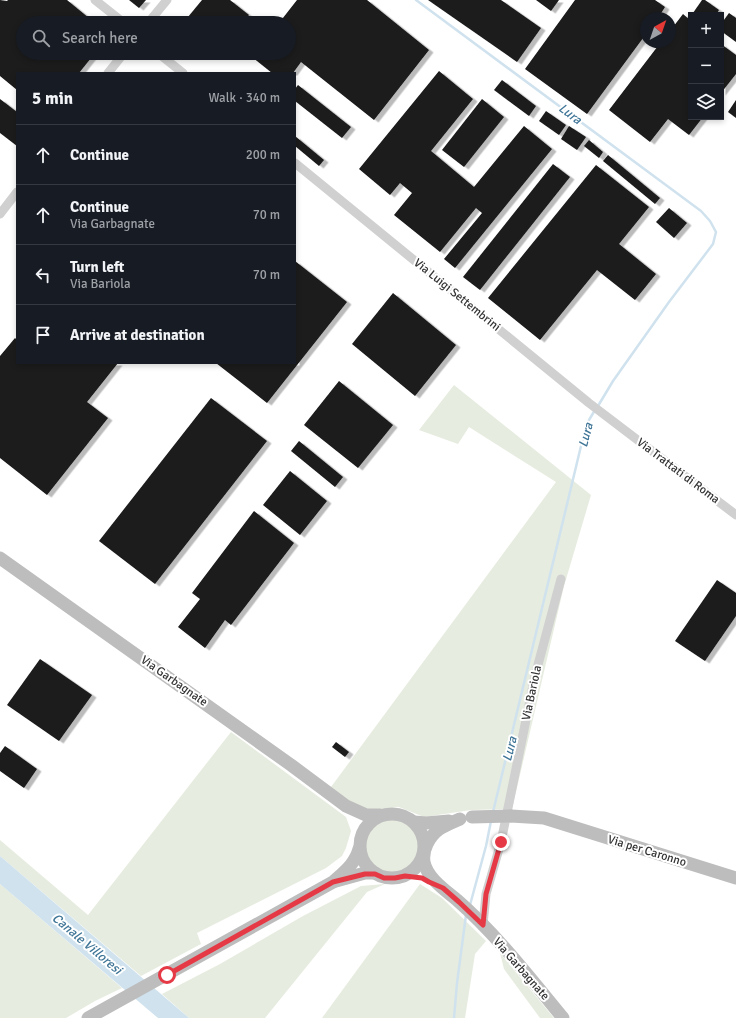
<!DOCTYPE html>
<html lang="en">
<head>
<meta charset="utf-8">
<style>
  :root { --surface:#171b24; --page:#20242c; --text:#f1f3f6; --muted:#9ea1a6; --line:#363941 }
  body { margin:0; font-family:Signika,sans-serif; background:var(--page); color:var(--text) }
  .controls { position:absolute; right:12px; top:12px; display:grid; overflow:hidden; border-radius:0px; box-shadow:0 2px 6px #0003 }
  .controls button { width:36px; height:36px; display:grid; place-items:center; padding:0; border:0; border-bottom:1px solid var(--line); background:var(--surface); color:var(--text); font:20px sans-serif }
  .compass { position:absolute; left:640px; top:12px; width:36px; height:36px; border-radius:50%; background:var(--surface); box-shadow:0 2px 6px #0003; rotate:40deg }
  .stop { position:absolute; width:12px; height:12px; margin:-9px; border:3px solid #e63946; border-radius:50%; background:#fff }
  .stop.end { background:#e63946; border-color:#fff; box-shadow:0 1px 4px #0008 }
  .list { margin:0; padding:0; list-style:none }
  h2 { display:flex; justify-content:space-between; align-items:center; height:52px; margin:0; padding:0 16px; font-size:17px }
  h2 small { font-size:13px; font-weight:400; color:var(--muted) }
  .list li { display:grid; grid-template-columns:26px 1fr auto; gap:12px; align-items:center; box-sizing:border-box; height:60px; padding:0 16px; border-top:1px solid var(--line) }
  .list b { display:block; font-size:15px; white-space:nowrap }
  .list p { margin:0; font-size:13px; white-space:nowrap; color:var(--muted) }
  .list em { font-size:13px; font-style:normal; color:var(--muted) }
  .icon { flex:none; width:22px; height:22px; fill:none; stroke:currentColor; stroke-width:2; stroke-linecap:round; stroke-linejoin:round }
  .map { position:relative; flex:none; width:736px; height:1018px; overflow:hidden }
  .search { position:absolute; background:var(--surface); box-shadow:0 2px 6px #0003; left:16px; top:16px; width:280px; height:44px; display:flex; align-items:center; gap:10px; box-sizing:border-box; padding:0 14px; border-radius:22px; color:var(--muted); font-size:15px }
  .panel { position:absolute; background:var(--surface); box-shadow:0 2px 6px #0003; left:16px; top:72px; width:280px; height:292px; border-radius:0px }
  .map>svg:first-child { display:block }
  .green { fill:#e6ecdf }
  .water { fill:#cfe2ee }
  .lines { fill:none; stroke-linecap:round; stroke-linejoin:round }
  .stream { stroke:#cfe2ee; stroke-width:2.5 }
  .building { fill:#1a1a1a; filter:url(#shadow) }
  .street { stroke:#d0d0d0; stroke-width:9 }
  .secondary { stroke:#bdbdbd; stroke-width:13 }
  .secondary-bridge { stroke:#bdbdbd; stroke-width:13 }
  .route { stroke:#e63946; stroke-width:5 }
  .labels { text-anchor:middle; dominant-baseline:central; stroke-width:4; stroke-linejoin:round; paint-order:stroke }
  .street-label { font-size:12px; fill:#333; stroke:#fff }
  .water-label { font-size:13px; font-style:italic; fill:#3f7597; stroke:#fff }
</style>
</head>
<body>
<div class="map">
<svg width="736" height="1018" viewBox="0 0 736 1018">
  <defs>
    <filter id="shadow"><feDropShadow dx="4.5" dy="2.5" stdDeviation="0" flood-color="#0004"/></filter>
  </defs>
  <rect width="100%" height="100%" fill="#fff"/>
  <!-- green -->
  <g class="green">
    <polygon points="454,385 591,495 564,586 512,809 471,810 424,817 399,807 389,808 379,810 366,809 349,801 331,787 556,482 469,427 458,444 419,430"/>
    <polygon points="231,732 346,817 351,831 346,848 342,856 326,868 197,933 201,944 141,976 0,856 0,840 88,915"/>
    <circle cx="392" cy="846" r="26"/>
    <polygon points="0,884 122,988 95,1001 66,1018 0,1018"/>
    <polygon points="385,884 367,892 265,1018 189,1018 162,994 220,964 303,916 361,886"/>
    <polygon points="420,884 442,898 486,941 475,954 465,1018 322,1018"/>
    <polygon points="500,953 554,1018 540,1018 504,969"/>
  </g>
  <!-- water -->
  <polygon class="water" points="0,856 189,1018 158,1018 0,884"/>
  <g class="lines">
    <!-- stream -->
    <g class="stream">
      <polyline points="416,0 701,211 710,221 716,232 713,244 669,302 613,381 598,406"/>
      <polyline points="493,812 581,446 589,420 595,410"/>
      <polyline points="470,905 486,846 491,821"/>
      <polyline points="454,1018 457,983 466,915"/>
    </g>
  </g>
  <!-- building -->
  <g class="building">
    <polygon points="0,0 7,1 8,0 67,0 95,23 23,23 23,53 95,53 79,73 17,73 17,90 0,76"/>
    <polygon points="129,0 146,0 139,8"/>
    <polygon points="202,0 230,0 249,15 243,23 183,23"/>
    <polygon points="297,0 367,0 429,50 374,120 301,62 293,73 272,73 252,57 256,53 289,53 289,23 279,23"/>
    <polygon points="428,0 501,0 541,28 517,62"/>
    <polygon points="536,0 559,0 551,11"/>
    <polygon points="575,0 655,0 665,7 658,18 646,18 646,34 587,114 525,69"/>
    <polygon points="702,0 705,0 719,10 716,15 696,15 693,13"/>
    <polygon points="729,13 736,18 736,42 721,31 721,24"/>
    <polygon points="683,14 691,21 691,117 703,117 689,135 668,119 650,142 609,110 661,42 670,42 670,31"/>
    <polygon points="721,44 736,55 736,74 721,93"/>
    <polygon points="439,71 473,99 431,151 474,187 524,126 552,149 455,268 444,259 482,213 476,208 440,252 394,215 412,193 400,183 390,195 359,169"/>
    <polygon points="502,80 536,106 529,116 494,90"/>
    <polygon points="298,85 351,127 342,138 295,101 295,89"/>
    <polygon points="0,99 17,112 17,146 0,133"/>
    <polygon points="482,99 504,117 464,167 442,150"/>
    <polygon points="736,100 736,118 728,112"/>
    <polygon points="546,111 566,125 559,135 539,121"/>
    <polygon points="569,126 586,137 577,150 561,139"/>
    <polygon points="295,136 324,160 319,166 295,146"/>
    <polygon points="589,140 603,152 599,158 584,146"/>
    <polygon points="608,155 660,198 655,204 603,161"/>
    <polygon points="553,164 570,177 480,290 463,277"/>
    <polygon points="596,165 649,207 619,244 656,274 635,300 597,270 540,340 488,298"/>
    <polygon points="669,208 687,223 674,238 656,222"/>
    <polygon points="295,261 347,302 267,403 216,363 295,363"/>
    <polygon points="393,293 456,345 415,396 352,344"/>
    <polygon points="15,338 17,340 17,363 118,363 87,402 108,418 47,495 0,458 0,356"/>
    <polygon points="339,381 393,425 358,468 304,425"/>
    <polygon points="211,398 267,441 155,584 99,541"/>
    <polygon points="299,441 343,477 335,487 291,451"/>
    <polygon points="290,471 327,501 300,535 263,505"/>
    <polygon points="254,511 294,543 231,625 225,620 205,648 178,627 200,599 192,593"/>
    <polygon points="717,580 736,593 736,616 705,661 675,641"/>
    <polygon points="40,659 92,695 59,741 7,705"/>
    <polygon points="336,742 349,752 345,757 332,747"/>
    <polygon points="5,746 37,769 24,788 0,771 0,753"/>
  </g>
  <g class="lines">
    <!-- street -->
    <g class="street">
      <polyline points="95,0 124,23"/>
      <polyline points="148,23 167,0"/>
      <polyline points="158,53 183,73"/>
      <polyline points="108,73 124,53"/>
      <polyline points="295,163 589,403 736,515"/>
      <polyline points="0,214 17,192"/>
      <polyline points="483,925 486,894 501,842 535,676 561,579"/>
    </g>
    <!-- secondary -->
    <g class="secondary">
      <polyline points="0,558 291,765 346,806 366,815 380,815"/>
      <circle cx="392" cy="846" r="32"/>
      <polyline points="511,816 544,818 736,878"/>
      <path d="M460,819C445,826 435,828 427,844C424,850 423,855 424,862C427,878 445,890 457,900C496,934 530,978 563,1018"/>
      <polyline points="414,822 426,823 449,821"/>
      <polyline points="336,881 365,873 375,873"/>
      <path d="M88,1018L333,882C344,872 355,864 359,849"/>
    </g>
    <!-- secondary-bridge -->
    <polyline class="secondary-bridge" points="472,817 511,816"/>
  </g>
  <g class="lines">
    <!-- route -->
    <polyline class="route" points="167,975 333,882 365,874 375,874 384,878 395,878 405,876 422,878 429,882 443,888 459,902 483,925 486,894 501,842"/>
  </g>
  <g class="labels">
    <!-- street labels -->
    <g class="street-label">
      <text transform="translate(457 295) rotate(39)">Via Luigi Settembrini</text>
      <text transform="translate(678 471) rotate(37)">Via Trattati di Roma</text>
      <text transform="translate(174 681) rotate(35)">Via Garbagnate</text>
      <text transform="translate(532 693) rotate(-78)">Via Bariola</text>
      <text transform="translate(647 851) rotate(17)">Via per Caronno</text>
      <text transform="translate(521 969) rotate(49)">Via Garbagnate</text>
    </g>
    <!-- water labels -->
    <g class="water-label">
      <text transform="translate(570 114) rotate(37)">Lura</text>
      <text transform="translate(586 435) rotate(-75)">Lura</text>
      <text transform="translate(510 749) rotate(-76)">Lura</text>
      <text transform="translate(87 944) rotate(40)">Canale Villoresi</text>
    </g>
  </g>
</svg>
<div class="controls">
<button>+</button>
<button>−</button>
<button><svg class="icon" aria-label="layers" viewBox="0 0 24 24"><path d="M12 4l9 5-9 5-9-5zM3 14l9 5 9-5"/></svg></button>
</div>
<svg class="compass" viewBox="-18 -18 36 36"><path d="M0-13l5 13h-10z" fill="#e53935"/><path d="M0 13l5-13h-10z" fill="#9ea1a6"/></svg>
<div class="stop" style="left:167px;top:975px"></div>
<div class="stop end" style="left:501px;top:842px"></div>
<div class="search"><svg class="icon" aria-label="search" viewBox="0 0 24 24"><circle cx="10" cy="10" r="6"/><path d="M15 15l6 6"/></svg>Search here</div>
<section class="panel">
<h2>5 min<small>Walk · 340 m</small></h2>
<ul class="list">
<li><svg class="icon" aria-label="ahead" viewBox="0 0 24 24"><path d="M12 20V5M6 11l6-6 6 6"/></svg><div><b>Continue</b></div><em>200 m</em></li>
<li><svg class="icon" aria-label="ahead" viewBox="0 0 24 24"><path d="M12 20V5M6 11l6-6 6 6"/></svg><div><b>Continue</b><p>Via Garbagnate</p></div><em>70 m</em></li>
<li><svg class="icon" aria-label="left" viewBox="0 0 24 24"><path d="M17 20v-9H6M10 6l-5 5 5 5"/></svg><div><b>Turn left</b><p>Via Bariola</p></div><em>70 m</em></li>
<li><svg class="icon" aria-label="arrive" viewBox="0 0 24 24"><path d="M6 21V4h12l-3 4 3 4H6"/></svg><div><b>Arrive at destination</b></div></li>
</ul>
</section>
</div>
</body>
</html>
